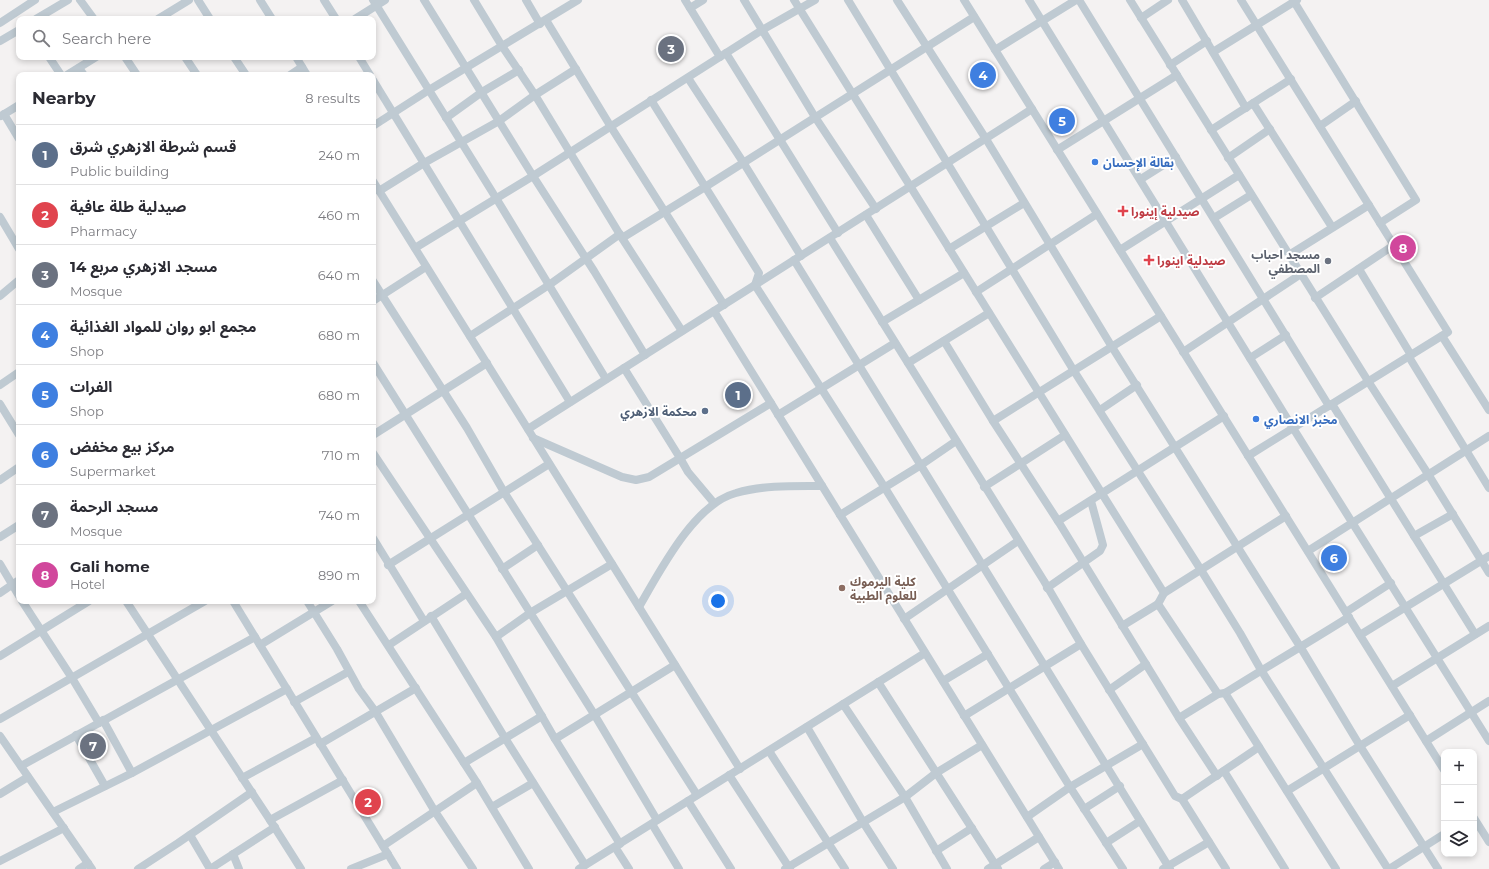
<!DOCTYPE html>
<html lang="en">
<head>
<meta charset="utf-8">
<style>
  :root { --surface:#fff; --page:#f7f7f7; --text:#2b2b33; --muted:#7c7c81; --line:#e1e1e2; --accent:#0f766e }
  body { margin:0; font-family:Montserrat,"Noto Sans Arabic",sans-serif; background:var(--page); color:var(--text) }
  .controls { position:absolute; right:12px; bottom:12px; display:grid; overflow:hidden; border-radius:8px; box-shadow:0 2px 6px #0003 }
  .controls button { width:36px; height:36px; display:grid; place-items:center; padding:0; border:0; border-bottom:1px solid var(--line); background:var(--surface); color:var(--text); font:20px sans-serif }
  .you { position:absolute; left:718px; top:601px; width:14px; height:14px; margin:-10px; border:3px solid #fff; border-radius:50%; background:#1a73e8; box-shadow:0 0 0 6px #1a73e833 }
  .badge { display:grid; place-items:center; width:26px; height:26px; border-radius:50%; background:var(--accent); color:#fff; font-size:13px; font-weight:700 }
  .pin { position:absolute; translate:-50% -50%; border:2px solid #fff; box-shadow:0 1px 4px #0006 }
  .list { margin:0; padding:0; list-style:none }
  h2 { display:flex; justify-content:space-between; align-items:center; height:52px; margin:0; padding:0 16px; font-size:17px }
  h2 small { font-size:13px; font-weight:400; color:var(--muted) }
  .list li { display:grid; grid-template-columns:26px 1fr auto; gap:12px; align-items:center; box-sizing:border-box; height:60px; padding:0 16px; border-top:1px solid var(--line) }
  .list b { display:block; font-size:15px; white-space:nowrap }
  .list p { margin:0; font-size:13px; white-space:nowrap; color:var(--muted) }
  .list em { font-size:13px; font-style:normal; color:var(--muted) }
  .icon { flex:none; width:22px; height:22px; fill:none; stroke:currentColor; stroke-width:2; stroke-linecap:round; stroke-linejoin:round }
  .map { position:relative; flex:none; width:1489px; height:869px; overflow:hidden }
  .search { position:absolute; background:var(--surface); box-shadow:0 2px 6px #0003; left:16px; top:16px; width:360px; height:44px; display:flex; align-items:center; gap:10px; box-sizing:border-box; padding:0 14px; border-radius:8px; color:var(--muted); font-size:15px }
  .panel { position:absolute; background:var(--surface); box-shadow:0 2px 6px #0003; left:16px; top:72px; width:360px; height:532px; border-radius:8px }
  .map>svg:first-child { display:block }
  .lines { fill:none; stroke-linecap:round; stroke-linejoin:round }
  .minor { stroke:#bfcad2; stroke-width:8 }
  .shop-dot { fill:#3f7fe0; stroke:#fff; stroke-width:1.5 }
  .health-dot { fill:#e0444e; stroke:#fff; stroke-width:1.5 }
  .worship-dot { fill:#6b7280; stroke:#fff; stroke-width:1.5 }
  .service-dot { fill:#5c6f8a; stroke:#fff; stroke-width:1.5 }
  .education-dot { fill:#8d6e63; stroke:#fff; stroke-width:1.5 }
  .labels { text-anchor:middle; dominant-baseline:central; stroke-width:4; stroke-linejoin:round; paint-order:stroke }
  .shop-label { font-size:12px; font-weight:bold; fill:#366cbe; stroke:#fff; text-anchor:start }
  .health-label { font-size:12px; font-weight:bold; fill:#be3a42; stroke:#fff; text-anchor:start }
  .worship-label { font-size:12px; font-weight:bold; fill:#5b616d; stroke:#fff; text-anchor:end }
  .service-label { font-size:12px; font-weight:bold; fill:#4e5e75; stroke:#fff; text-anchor:end }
  .education-label { font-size:12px; font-weight:bold; fill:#785e54; stroke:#fff; text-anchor:start }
</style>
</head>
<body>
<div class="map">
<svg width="1489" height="869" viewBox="0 0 1489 869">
  <rect width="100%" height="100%" fill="#f4f2f2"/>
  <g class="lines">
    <!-- minor -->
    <g class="minor">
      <polyline points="80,0 94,19"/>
      <polyline points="198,0 210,19"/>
      <polyline points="260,0 272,19"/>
      <polyline points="324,0 336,19"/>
      <polyline points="373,0 496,198 606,379"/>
      <polyline points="424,0 533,176 594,271 645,355"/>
      <polyline points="474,0 502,46 535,95 622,238 682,331"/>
      <polyline points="526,0 540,24"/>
      <polyline points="685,0 720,57"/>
      <polyline points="744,0 815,117 876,209"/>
      <polyline points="794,0 1164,593 1158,604 1218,694 1225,693 1336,869"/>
      <polyline points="848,0 1074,371 1201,570 1240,633 1261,670 1388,869"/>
      <polyline points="897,0 986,139 1112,347 1301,648 1360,746 1438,869"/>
      <polyline points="964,0 1444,770"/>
      <polyline points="1029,0 1293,428 1489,741"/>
      <polyline points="1079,0 1329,406"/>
      <polyline points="1130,0 1368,381 1428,474 1489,573"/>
      <polyline points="1182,0 1246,108"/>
      <polyline points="1241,0 1448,332 1248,456"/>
      <polyline points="1293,0 1416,200 1380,223"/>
      <polyline points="690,8 703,0"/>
      <polyline points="1141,18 1168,0"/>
      <polyline points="36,19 68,0"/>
      <polyline points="158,19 189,0"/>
      <polyline points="355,19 385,0"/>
      <polyline points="546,20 611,127 724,305"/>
      <polyline points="0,23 35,0"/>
      <polyline points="0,41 19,30"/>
      <polyline points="995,50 1076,0"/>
      <polyline points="1213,52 1297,0"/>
      <polyline points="726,53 838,233"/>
      <polyline points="49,57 61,75"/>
      <polyline points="125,57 137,75"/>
      <polyline points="185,57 197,75"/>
      <polyline points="234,57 246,75"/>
      <polyline points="296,57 307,75"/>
      <polyline points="359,57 370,75"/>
      <polyline points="1170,65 1207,41"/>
      <polyline points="79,68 84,75"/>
      <polyline points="67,75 96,57"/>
      <polyline points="290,75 302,67"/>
      <polyline points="688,78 743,162 801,256"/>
      <polyline points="373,80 570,402"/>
      <polyline points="651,100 759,273 755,285 885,488 1070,787 1123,869"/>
      <polyline points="1253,103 1332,227"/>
      <polyline points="4,114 19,139"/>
      <polyline points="1,116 19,105"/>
      <polyline points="446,118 482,92 519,70"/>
      <polyline points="373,126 429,90 578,0"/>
      <polyline points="1320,126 1356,101"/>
      <polyline points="1211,130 1291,79"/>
      <polyline points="1057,150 1177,75"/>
      <polyline points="1228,158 1270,129"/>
      <polyline points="1141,179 1176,157"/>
      <polyline points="373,181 740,769"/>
      <polyline points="379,191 424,163 499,121 535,95 576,69"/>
      <polyline points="866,215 919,300"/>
      <polyline points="0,217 19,249"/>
      <polyline points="1214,218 1251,195"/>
      <polyline points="622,238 705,187 974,17"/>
      <polyline points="830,238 1044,581 1081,644 1175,796 1182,799 1226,869"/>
      <polyline points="415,248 533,176 762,30 815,0"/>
      <polyline points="949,249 1024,203"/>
      <polyline points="1120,250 1239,175"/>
      <polyline points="1289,255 1369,205"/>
      <polyline points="794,260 1170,869"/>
      <polyline points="1359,269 1411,355"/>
      <polyline points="373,281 467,428 504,492 697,795"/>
      <polyline points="976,292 1097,214"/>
      <polyline points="0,296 19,280"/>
      <polyline points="1315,298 1394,245"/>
      <polyline points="373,301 426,267"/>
      <polyline points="714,311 1059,869"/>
      <polyline points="882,322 964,273"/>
      <polyline points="470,336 549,285 620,234"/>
      <polyline points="1442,336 1489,410"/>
      <polyline points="944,341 993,421 1058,521 1179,718 1217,776"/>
      <polyline points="1183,352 1301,274"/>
      <polyline points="1409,357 1489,488"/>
      <polyline points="1250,358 1286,335"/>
      <polyline points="373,363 594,714 657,820"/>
      <polyline points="908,363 989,313"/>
      <polyline points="624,368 680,458 688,472 714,503"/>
      <polyline points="0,385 19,372"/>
      <polyline points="0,404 19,435"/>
      <polyline points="1332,404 1475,634"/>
      <polyline points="1100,410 1137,385"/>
      <polyline points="778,415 895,343"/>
      <polyline points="993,421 1161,316"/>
      <polyline points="528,429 1032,109"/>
      <polyline points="373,435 487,363"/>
      <polyline points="533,438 622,477 636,480 649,477 771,403"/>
      <polyline points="373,453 496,637 555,739 620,844"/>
      <polyline points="0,480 19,467"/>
      <polyline points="984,487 1065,435"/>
      <polyline points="840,515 921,465 956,441"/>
      <polyline points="1058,521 1224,416"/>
      <polyline points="1414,536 1453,514"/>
      <polyline points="0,537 19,525"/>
      <polyline points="373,538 424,621"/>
      <polyline points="1308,551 1489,436"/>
      <polyline points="0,564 19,596"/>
      <polyline points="388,565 549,464"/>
      <polyline points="502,569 538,545"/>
      <polyline points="1047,588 1100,551 1103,545 1091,501"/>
      <polyline points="0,593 19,580"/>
      <polyline points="1164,593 1286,516"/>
      <polyline points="22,601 72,678 99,723"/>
      <polyline points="126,601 270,820 301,869"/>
      <polyline points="233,601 397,869"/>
      <polyline points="307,601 337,649 359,689 375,711 434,810 473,869"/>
      <polyline points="359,601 477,783 529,869"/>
      <path d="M639,607C660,571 694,504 736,493C763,485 794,486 822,486"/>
      <polyline points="1346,612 1391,583"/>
      <polyline points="431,616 505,738 585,865"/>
      <polyline points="904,619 1018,541"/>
      <polyline points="1122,626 1158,604"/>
      <polyline points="1360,635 1489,556"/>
      <polyline points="496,637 530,613 612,564"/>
      <polyline points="260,645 332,601"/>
      <polyline points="389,645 466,594"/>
      <polyline points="0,656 89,601"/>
      <polyline points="943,681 988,654"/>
      <polyline points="878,682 998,869"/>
      <polyline points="1392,686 1489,626"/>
      <polyline points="1109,690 1146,664"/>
      <path d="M1225,693C1266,667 1308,643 1349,617"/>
      <polyline points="294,702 348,672"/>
      <polyline points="843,704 905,797 947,869"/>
      <polyline points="964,716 1081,644"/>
      <polyline points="1179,718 1218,694"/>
      <polyline points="0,719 205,601"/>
      <polyline points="103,720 132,773"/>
      <polyline points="807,727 863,822 893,869"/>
      <polyline points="76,735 105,786"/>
      <polyline points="0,736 92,869"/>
      <polyline points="555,739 675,665"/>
      <polyline points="1426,741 1489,701"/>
      <polyline points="320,744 416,688"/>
      <polyline points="769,751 845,869"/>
      <polyline points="464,763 542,716"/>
      <polyline points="21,766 255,637"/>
      <polyline points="1224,771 1285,869"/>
      <polyline points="729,775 790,869"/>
      <polyline points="242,778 316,738"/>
      <polyline points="1287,791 1410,715"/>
      <polyline points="0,794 28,777"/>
      <polyline points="1182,799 1259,747"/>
      <polyline points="688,801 731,869"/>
      <polyline points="492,807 533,783"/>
      <polyline points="1084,809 1120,786"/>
      <polyline points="53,812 132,773 287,689"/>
      <polyline points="1027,817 1070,787 1143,744"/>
      <polyline points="1474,818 1489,842"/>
      <polyline points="270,820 343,780"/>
      <polyline points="652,824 679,869"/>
      <polyline points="190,835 210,869"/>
      <polyline points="1106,843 1140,821"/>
      <polyline points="383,846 477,783"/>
      <polyline points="615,847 629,869"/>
      <polyline points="936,851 972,828"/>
      <polyline points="233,854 239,869"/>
      <polyline points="0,861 64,828"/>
      <polyline points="79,869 88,863"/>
      <polyline points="138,869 178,843 252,792"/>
      <polyline points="210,869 275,827"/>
      <polyline points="351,869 388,854"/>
      <polyline points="579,869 925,653"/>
      <polyline points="785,869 905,797 936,773 982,745"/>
      <polyline points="988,869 1039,837"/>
      <polyline points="1044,869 1055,862"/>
      <polyline points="1163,869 1209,842"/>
      <polyline points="1389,869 1444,834"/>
    </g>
  </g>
  <!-- markers -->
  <g class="shop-dot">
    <circle cx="1095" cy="162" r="4"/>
    <circle cx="1256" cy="419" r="4"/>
  </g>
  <g class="health-dot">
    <path d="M1121 205h4v4h4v4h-4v4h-4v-4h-4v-4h4z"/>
    <path d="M1147 254h4v4h4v4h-4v4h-4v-4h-4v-4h4z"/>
  </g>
  <circle class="worship-dot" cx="1328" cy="261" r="4"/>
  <circle class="service-dot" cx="705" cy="411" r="4"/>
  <circle class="education-dot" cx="842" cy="588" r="4"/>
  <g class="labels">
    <!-- shop labels -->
    <g class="shop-label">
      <text x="1103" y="162">بقالة الإحسان</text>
      <text x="1264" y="419">مخبز الانصاري</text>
    </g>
    <!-- health labels -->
    <g class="health-label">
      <text x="1131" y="211">صيدلية إينورا</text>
      <text x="1157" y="260">صيدلية اينورا</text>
    </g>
    <!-- worship labels -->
    <g class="worship-label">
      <text x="1320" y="254">مسجد احباب<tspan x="1320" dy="14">المصطفي</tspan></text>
    </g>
    <!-- service labels -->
    <g class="service-label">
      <text x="697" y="411">محكمة الازهري</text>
    </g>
    <!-- education labels -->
    <g class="education-label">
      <text x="850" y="581">كلية اليرموك<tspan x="850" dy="14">للعلوم الطبية</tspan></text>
    </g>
  </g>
</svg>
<div class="controls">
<button>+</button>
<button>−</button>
<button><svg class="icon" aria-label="layers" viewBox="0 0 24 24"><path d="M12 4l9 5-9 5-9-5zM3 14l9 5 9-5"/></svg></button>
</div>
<div class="you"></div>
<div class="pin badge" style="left:738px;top:395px;background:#5c6f8a">1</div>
<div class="pin badge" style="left:368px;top:802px;background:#e0444e">2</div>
<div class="pin badge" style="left:671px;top:49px;background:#6b7280">3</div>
<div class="pin badge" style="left:983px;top:75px;background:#3f7fe0">4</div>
<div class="pin badge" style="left:1062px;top:121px;background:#3f7fe0">5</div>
<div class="pin badge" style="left:1334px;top:558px;background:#3f7fe0">6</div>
<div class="pin badge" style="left:93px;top:746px;background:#6b7280">7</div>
<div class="pin badge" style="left:1403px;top:248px;background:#d1479c">8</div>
<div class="search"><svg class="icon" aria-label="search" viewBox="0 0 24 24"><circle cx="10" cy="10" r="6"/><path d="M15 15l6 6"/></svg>Search here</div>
<section class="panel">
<h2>Nearby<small>8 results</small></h2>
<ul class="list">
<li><span class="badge" style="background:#5c6f8a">1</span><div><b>قسم شرطة الازهري شرق</b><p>Public building</p></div><em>240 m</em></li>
<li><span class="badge" style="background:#e0444e">2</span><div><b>صيدلية طلة عافية</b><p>Pharmacy</p></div><em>460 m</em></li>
<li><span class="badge" style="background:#6b7280">3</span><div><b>مسجد الازهري مربع 14</b><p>Mosque</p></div><em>640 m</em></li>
<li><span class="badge" style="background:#3f7fe0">4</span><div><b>مجمع ابو روان للمواد الغذائية</b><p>Shop</p></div><em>680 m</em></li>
<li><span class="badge" style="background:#3f7fe0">5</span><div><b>الفرات</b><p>Shop</p></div><em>680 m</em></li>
<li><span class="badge" style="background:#3f7fe0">6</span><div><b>مركز بيع مخفض</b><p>Supermarket</p></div><em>710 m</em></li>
<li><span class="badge" style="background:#6b7280">7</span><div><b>مسجد الرحمة</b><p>Mosque</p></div><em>740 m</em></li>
<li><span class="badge" style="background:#d1479c">8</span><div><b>Gali home</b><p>Hotel</p></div><em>890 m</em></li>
</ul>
</section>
</div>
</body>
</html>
